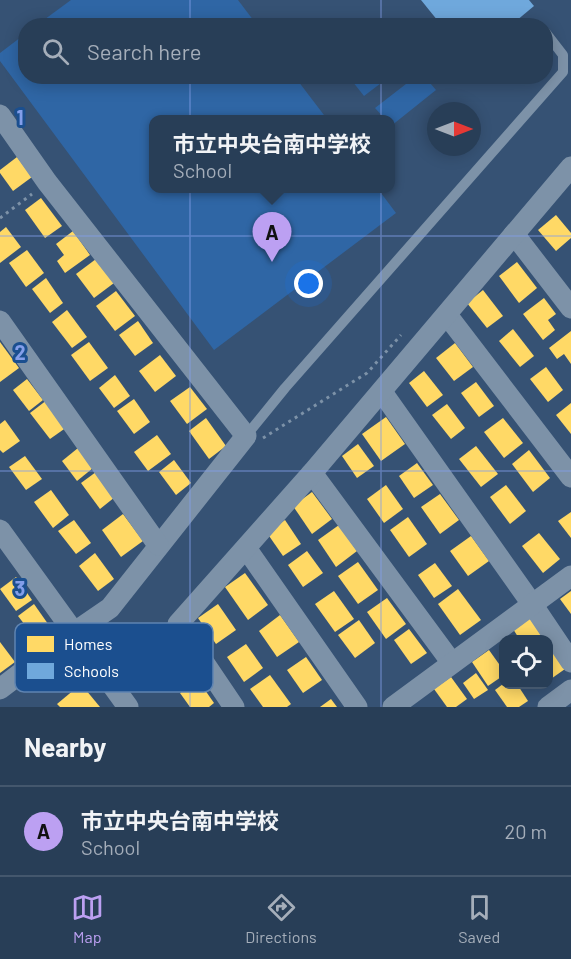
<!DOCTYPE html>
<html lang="en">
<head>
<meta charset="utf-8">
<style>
  :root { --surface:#283e57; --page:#30455d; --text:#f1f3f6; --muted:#a5aeba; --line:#44576d; --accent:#bca0f2 }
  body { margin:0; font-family:Barlow,"Noto Sans JP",sans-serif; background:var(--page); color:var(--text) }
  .controls { position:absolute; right:18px; bottom:18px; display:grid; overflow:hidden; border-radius:12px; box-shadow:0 3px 15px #0003 }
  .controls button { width:54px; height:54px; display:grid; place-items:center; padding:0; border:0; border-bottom:2px solid var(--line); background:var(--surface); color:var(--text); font:30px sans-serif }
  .compass { position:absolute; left:427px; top:102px; width:54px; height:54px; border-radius:50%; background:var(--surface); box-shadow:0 3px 15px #0003; rotate:90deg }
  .you { position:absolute; left:309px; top:284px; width:21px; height:21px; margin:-15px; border:4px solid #fff; border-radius:50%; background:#1a73e8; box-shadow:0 0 0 9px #1a73e833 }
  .badge { display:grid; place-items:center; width:39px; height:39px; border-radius:50%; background:var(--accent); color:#111; font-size:20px; font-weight:700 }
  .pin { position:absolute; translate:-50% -50px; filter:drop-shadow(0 2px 3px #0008) }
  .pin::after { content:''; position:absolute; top:32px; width:21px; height:18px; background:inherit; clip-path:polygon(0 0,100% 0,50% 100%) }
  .popup { position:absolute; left:149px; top:115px; width:246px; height:78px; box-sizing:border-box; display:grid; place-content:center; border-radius:12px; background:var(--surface); filter:drop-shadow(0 2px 4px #0005); font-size:20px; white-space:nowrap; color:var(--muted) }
  .popup b { font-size:22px; color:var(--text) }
  .popup::after { content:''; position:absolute; left:50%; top:100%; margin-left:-12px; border:12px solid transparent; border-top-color:var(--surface) }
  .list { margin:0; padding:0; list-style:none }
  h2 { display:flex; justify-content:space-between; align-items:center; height:78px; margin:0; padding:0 24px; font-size:26px }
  h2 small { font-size:20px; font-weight:400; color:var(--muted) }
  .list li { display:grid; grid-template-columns:39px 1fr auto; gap:18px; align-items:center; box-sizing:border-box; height:90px; padding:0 24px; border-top:2px solid var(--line) }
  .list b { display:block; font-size:22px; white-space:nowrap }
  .list p { margin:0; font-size:20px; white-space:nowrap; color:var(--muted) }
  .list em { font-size:20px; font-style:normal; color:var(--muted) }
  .icon { flex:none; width:33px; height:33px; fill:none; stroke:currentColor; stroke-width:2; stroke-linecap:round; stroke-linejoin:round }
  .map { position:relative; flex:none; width:571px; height:707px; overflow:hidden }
  .search { position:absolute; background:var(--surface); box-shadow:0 3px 15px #0003; left:18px; right:18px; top:18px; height:66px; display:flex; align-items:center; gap:15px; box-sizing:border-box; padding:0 21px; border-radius:24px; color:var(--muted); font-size:22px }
  .sheet { height:168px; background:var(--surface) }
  nav { display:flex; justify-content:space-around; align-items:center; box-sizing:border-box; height:84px; border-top:2px solid var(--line); background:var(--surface); font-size:16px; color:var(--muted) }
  nav a { display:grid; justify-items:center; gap:3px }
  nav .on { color:var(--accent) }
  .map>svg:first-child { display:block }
  .green { fill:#2f66a5 }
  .homes { fill:#ffd966 }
  .schools { fill:#6fa8dc }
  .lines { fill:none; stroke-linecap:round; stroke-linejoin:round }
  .path { stroke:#7d92a8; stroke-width:3; stroke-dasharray:3 4.5; stroke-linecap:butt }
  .service { stroke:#7d92a8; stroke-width:10 }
  .minor { stroke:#7d92a8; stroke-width:21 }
  .grid { fill:none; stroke:#839eea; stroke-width:1.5; stroke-opacity:0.55 }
  .key { fill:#1b4f8f; stroke:#5f84b1; stroke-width:1.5 }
  .key-label { font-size:16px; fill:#fff }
  .grid-label { font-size:20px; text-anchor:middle; font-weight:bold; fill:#839eea; stroke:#1b4f8f; stroke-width:6; stroke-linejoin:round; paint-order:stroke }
</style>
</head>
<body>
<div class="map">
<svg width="571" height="707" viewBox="0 0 571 707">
  <rect width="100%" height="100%" fill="#365274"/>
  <!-- green -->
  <g class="green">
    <polygon points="71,0 238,0 257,25 37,25"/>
    <polygon points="25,34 26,76 295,77 327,119 154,119 154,188 378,189 396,213 214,350 0,61 0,53"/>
    <polygon points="349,77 349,76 389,77 364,96"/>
    <polygon points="415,77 425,77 436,90 391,126 391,119 385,119 375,108"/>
  </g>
  <!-- homes -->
  <g class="homes">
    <polygon points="17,157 32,177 13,191 0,173 0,170"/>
    <polygon points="41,198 62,226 45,238 25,210"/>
    <polygon points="556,215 571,233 571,238 556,251 538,230"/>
    <polygon points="6,227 21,247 0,263 0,232"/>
    <polygon points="73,231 90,255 65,273 57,261 64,255 56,244"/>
    <polygon points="27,250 44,273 26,287 9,263"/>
    <polygon points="96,259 114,283 94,298 76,274"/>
    <polygon points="517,262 537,288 519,303 499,276"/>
    <polygon points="46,278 63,303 50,313 32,289"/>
    <polygon points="483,290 503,316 487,328 467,303"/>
    <polygon points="116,291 135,316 115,331 96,306"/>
    <polygon points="544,298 556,314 548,320 555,330 543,340 523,314"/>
    <polygon points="67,310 87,337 72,348 52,322"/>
    <polygon points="138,321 153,343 135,356 119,335"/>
    <polygon points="513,329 534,356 520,367 499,341"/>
    <polygon points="571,331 571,364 564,354 557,359 549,348"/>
    <polygon points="0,342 19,368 0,382"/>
    <polygon points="89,342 108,368 90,381 71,355"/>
    <polygon points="455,343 473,367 454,381 436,358"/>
    <polygon points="160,355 176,376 155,392 139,371"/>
    <polygon points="546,367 563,390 548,402 530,379"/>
    <polygon points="424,371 443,395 427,407 409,383"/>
    <polygon points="115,375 130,396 114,408 99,388"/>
    <polygon points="27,379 43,400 29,411 13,390"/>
    <polygon points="476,382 494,406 479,417 461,393"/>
    <polygon points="190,387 207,409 187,424 170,401"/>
    <polygon points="134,399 150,422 134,434 117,411"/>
    <polygon points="47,400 67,427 50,439 30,413"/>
    <polygon points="571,403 571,434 556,415"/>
    <polygon points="447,404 465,428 451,439 432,415"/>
    <polygon points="386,417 405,444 381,461 362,434"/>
    <polygon points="206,418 226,446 209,459 189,431"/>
    <polygon points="503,418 523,443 504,458 484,432"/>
    <polygon points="5,420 20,441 3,453 0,450 0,424"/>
    <polygon points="157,435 171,454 148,471 134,452"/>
    <polygon points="358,444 374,466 357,478 342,456"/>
    <polygon points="476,446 498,474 481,487 459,459"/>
    <polygon points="78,448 93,468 77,481 62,461"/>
    <polygon points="529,450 550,478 533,492 512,464"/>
    <polygon points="25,456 42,479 26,490 9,467"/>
    <polygon points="174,460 191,483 176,495 159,472"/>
    <polygon points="417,463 433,485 414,498 399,476"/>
    <polygon points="96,472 115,497 100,509 81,483"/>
    <polygon points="386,485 403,509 384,523 367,499"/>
    <polygon points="506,485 526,511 510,524 490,497"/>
    <polygon points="51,490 69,515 53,528 34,502"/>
    <polygon points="312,492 332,519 312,534 293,506"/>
    <polygon points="440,494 459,520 440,534 421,507"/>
    <polygon points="571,512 571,538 558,521"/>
    <polygon points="123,514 143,541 121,557 102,530"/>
    <polygon points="408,517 427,544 409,557 390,530"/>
    <polygon points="74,520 91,543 76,554 58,531"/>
    <polygon points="285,520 301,544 283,556 267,533"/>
    <polygon points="339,525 357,551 336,567 318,540"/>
    <polygon points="539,533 560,559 543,573 522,546"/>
    <polygon points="471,536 489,561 468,576 450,551"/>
    <polygon points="307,551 323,573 303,587 288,565"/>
    <polygon points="95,553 114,579 98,591 79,566"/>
    <polygon points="358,562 378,590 358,604 338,576"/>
    <polygon points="435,563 452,586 434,598 418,575"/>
    <polygon points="245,573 268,605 248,620 225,587"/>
    <polygon points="16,577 32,600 16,611 0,589"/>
    <polygon points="458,589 481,620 460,635 438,604"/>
    <polygon points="334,591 354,619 335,632 315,604"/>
    <polygon points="571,591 571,614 560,599"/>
    <polygon points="387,598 406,624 386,639 367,612"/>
    <polygon points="34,604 53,631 38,642 18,616"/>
    <polygon points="218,604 236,630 216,644 198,618"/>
    <polygon points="280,615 299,642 277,657 259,631"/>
    <polygon points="529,617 545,640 520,640 513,629"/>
    <polygon points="359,620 375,643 355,658 338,635"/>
    <polygon points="156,628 174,654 155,668 136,642"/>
    <polygon points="409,629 427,653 411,664 394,640"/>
    <polygon points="0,642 15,662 0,673"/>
    <polygon points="246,644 263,668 244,682 227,657"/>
    <polygon points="548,645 565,669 548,681"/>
    <polygon points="489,650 504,671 504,675 488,686 472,662"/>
    <polygon points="306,657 322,680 303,693 287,670"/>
    <polygon points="476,673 488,690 474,699 463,683"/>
    <polygon points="270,675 291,704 287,707 263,707 250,689"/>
    <polygon points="451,677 467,699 456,707 447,707 434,689"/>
    <polygon points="198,680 214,703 209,707 190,707 180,693"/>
    <polygon points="81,684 100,707 60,707 57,704"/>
    <polygon points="503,684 517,684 528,701 519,707 507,707 495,690"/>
    <polygon points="331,699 337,707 320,707"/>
  </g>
  <!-- schools -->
  <polygon class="schools" points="421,0 529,0 534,6 510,26 442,26"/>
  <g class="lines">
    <!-- path -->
    <g class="path">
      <polyline points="0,218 32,194"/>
      <polyline points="263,438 367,373 401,335"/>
    </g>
    <!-- service -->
    <polyline class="service" points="246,436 285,388 563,72 563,55 546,33"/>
    <!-- minor -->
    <g class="minor">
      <polyline points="0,115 47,182 246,436 110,608 75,632 0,689"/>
      <polyline points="514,234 571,308"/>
      <polyline points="447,315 571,477"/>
      <polyline points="0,321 158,545"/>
      <polyline points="382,392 532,604 571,662"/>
      <polyline points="312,473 452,663"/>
      <polyline points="0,530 128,707"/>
      <polyline points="246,548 357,707"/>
      <polyline points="234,707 178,624 312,473 571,167"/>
      <polyline points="393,707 571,576"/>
      <polyline points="548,707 571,690"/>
    </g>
  </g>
  <!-- grid -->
  <path class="grid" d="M190,0V26M381,0V26M190,76V707M381,76V707M0,236H571M0,471H571"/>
  <!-- legend -->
  <rect x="15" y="623" width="198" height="69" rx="9" class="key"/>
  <rect x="27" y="636" width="27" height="16" fill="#ffd966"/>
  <rect x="27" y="663" width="27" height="16" fill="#6fa8dc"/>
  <g class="key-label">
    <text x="64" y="650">Homes</text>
    <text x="64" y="677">Schools</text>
  </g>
  <g class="grid-label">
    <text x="20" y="125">1</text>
    <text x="20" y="360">2</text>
    <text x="20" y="596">3</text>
  </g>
</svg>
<div class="controls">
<button><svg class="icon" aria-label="locate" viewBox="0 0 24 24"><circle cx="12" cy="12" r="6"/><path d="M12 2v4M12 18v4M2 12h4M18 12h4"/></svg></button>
</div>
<svg class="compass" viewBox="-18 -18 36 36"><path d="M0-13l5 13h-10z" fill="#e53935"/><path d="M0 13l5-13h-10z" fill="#a5aeba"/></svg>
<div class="you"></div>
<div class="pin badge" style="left:272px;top:262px">A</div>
<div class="popup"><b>市立中央台南中学校</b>School</div>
<div class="search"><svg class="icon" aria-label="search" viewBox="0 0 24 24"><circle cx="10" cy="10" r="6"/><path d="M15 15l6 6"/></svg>Search here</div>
</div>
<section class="sheet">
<h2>Nearby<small></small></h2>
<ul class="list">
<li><span class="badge">A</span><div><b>市立中央台南中学校</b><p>School</p></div><em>20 m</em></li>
</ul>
</section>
<nav>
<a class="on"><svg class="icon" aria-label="map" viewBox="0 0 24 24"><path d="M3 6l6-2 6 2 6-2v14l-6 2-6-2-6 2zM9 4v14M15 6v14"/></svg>Map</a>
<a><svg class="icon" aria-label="directions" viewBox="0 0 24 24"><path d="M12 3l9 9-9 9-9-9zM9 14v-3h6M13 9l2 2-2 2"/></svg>Directions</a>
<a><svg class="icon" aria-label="saved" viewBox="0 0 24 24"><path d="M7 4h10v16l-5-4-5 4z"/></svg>Saved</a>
</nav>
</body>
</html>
